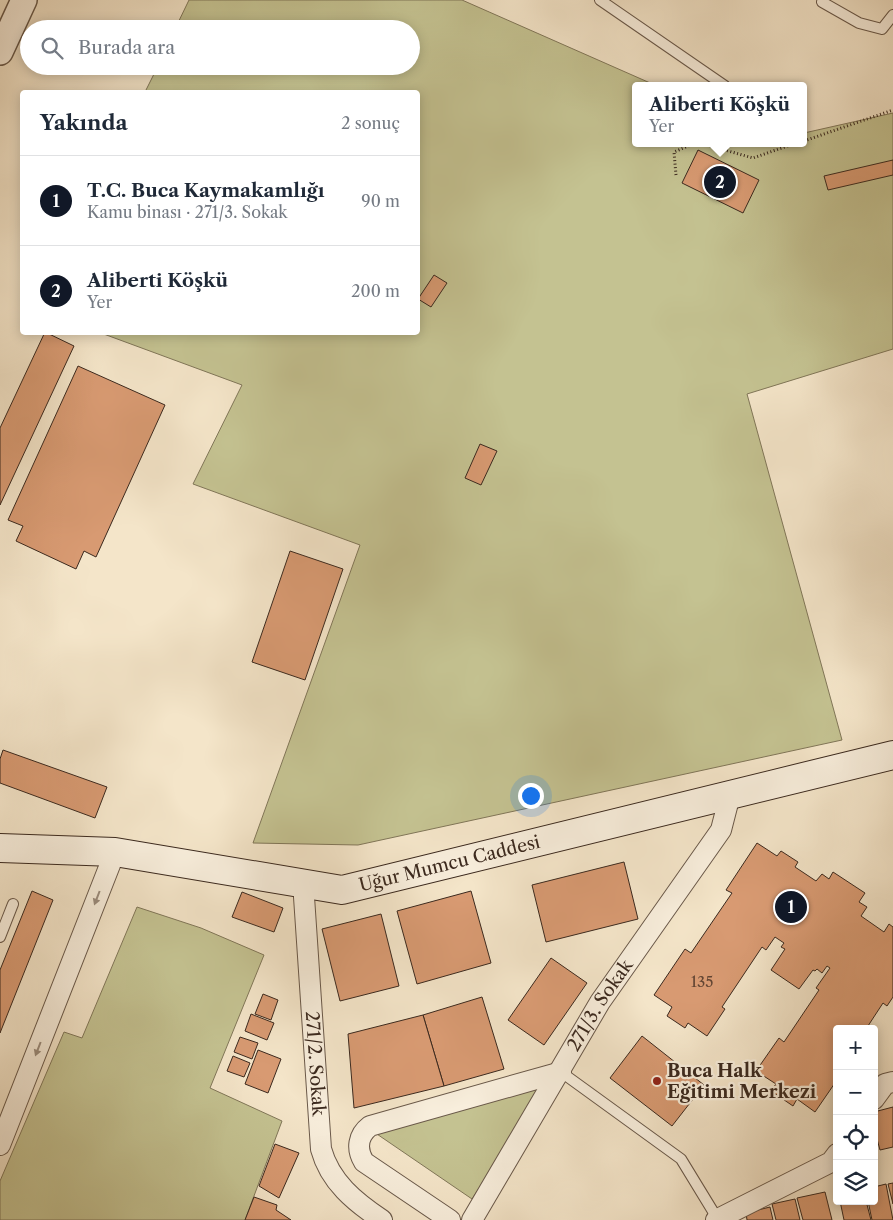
<!DOCTYPE html>
<html lang="tr">
<head>
<meta charset="utf-8">
<style>
	:root { --surface:#fff; --page:#f2f2f3; --text:#1f2937; --muted:#747a83; --line:#e0e1e3; --accent:#111827 }
	body { margin:0; font-family:"Libre Caslon Text",serif; background:var(--page); color:var(--text) }
	.controls { position:absolute; right:15px; bottom:15px; display:grid; overflow:hidden; border-radius:5px; box-shadow:0 2px 12px #0003 }
	.controls button { width:45px; height:45px; display:grid; place-items:center; padding:0; border:0; border-bottom:1px solid var(--line); background:var(--surface); color:var(--text); font:25px sans-serif }
	.you { position:absolute; left:530px; top:795px; width:18px; height:18px; margin:-12px; border:4px solid #fff; border-radius:50%; background:#1a73e8; box-shadow:0 0 0 8px #1a73e833 }
	.badge { display:grid; place-items:center; width:32px; height:32px; border-radius:50%; background:var(--accent); color:#fff; font-size:16px; font-weight:700 }
	.pin { position:absolute; translate:-50% -50%; border:2px solid #fff; box-shadow:0 1px 5px #0006 }
	.popup { position:absolute; left:632px; top:82px; width:175px; height:65px; box-sizing:border-box; display:grid; place-content:center; border-radius:5px; background:var(--surface); filter:drop-shadow(0 1px 4px #0005); font-size:16px; white-space:nowrap; color:var(--muted) }
	.popup b { font-size:19px; color:var(--text) }
	.popup::after { content:''; position:absolute; left:50%; top:100%; margin-left:-10px; border:10px solid transparent; border-top-color:var(--surface) }
	.list { margin:0; padding:0; list-style:none }
	h2 { display:flex; justify-content:space-between; align-items:center; height:65px; margin:0; padding:0 20px; font-size:21px }
	h2 small { font-size:16px; font-weight:400; color:var(--muted) }
	.list li { display:grid; grid-template-columns:32px 1fr auto; gap:15px; align-items:center; box-sizing:border-box; height:90px; padding:0 20px; border-top:1px solid var(--line) }
	.list b { display:block; font-size:19px; white-space:nowrap }
	.list p { margin:0; font-size:16px; white-space:nowrap; color:var(--muted) }
	.list em { font-size:16px; font-style:normal; color:var(--muted) }
	.icon { flex:none; width:28px; height:28px; fill:none; stroke:currentColor; stroke-width:2; stroke-linecap:round; stroke-linejoin:round }
	.map { position:relative; flex:none; width:893px; height:1220px; overflow:hidden }
	.search { position:absolute; background:var(--surface); box-shadow:0 2px 12px #0003; left:20px; top:20px; width:400px; height:55px; display:flex; align-items:center; gap:12px; box-sizing:border-box; padding:0 18px; border-radius:28px; color:var(--muted); font-size:19px }
	.panel { position:absolute; background:var(--surface); box-shadow:0 2px 12px #0003; left:20px; top:90px; width:400px; height:245px; border-radius:5px }
	.map>svg:first-child { display:block }
	.green { fill:#c4c291; stroke:#807658 }
	.building { fill:#d89a72; stroke:#3b291e }
	.lines { fill:none; stroke-linecap:round; stroke-linejoin:round }
	.service-casing { stroke:#695849; stroke-width:12 }
	.minor-casing { stroke:#695849; stroke-width:22 }
	.tertiary-casing { stroke:#695849; stroke-width:28 }
	.secondary-casing { stroke:#3b291e; stroke-width:30 }
	.path { stroke:#3b291e; stroke-width:3; stroke-dasharray:1 2.5; stroke-linecap:butt }
	.service { stroke:#f8eedc; stroke-width:10 }
	.minor { stroke:#f8eedc; stroke-width:20 }
	.tertiary { stroke:#f8eedc; stroke-width:25 }
	.secondary { stroke:#f8eedc; stroke-width:28 }
	.oneway { fill:#9a8c7d }
	.poi-dot { fill:#8f2418; stroke:#f8eedc; stroke-width:2 }
	.labels { text-anchor:middle; dominant-baseline:central; stroke-width:4.5; stroke-linejoin:round; paint-order:stroke }
	.number-label { font-size:15px; fill:#624533 }
	.street-label { font-size:18px; fill:#3b291e; stroke:#f8eedc }
	.poi-label { font-size:18px; font-weight:bold; fill:#3b291e; stroke:#f8eedc; text-anchor:start }
</style>
</head>
<body>
<div class="map">
<svg width="893" height="1220" viewBox="0 0 893 1220">
	<rect width="100%" height="100%" fill="#f4e5c9"/>
	<filter id="stains"><feTurbulence type="fractalNoise" baseFrequency=".004" numOctaves="4"/><feColorMatrix values="0 0 0 0 .2 0 0 0 0 .09 0 0 0 0 .02 0 0 0 .5 -.17"/></filter>
	<radialGradient id="worn" r=".72"><stop offset=".6" stop-color="#630" stop-opacity="0"/><stop offset="1" stop-color="#630" stop-opacity=".3"/></radialGradient>
	<g class="green">
		<polygon points="189,0 462,0 657,86 636,86 636,143 804,143 804,133 893,113 893,349 747,394 842,740 358,845 253,843 360,545 193,484 242,385 101,333 418,332 418,92 145,92 158,66 411,66 411,29 175,29"/>
		<polygon points="137,907 201,928 264,955 210,1088 282,1121 245,1220 0,1220 0,1181 64,1032 82,1038"/>
		<polygon points="548,1082 472,1199 371,1130"/>
	</g>
	<g class="building">
		<polygon points="698,150 759,180 743,213 682,183"/>
		<polygon points="893,160 893,175 828,190 824,176"/>
		<polygon points="434,275 447,283 431,307 418,299"/>
		<polygon points="45,332 74,346 0,505 0,428"/>
		<polygon points="78,366 165,405 96,557 84,551 76,569 16,541 23,526 8,520"/>
		<polygon points="480,444 497,451 481,485 465,478"/>
		<polygon points="290,551 343,569 305,680 252,662"/>
		<polygon points="3,750 107,787 95,818 0,783 0,759"/>
		<polygon points="757,843 777,856 781,851 798,862 795,867 816,881 822,874 829,879 833,872 865,893 859,902 867,907 861,916 884,932 889,924 893,927 893,997 887,1006 883,1003 866,1029 837,1029 837,1080 815,1112 797,1099 793,1106 771,1091 776,1084 756,1071 779,1038 784,1042 819,990 816,988 830,968 827,966 822,973 817,969 815,971 813,970 799,989 771,970 785,949 781,947 784,943 775,937 766,950 762,947 722,1007 725,1009 707,1036 688,1023 685,1028 667,1016 672,1007 654,995 685,949 691,953 732,893 726,890"/>
		<polygon points="624,862 638,919 546,942 532,885"/>
		<polygon points="32,891 53,900 0,1033 0,970"/>
		<polygon points="471,891 491,963 417,984 397,911"/>
		<polygon points="242,892 283,908 274,932 232,917"/>
		<polygon points="381,914 399,986 340,1001 322,929"/>
		<polygon points="551,958 587,983 544,1045 508,1020"/>
		<polygon points="263,994 278,1000 271,1020 255,1014"/>
		<polygon points="482,997 504,1069 444,1086 423,1015"/>
		<polygon points="251,1014 274,1023 267,1040 245,1031"/>
		<polygon points="423,1015 444,1086 354,1108 348,1034"/>
		<polygon points="642,1036 704,1085 672,1126 610,1078"/>
		<polygon points="240,1037 258,1043 252,1059 234,1052"/>
		<polygon points="258,1050 281,1059 268,1093 245,1084"/>
		<polygon points="233,1056 250,1063 244,1077 227,1071"/>
		<polygon points="893,1107 893,1147 880,1150 874,1128 874,1112"/>
		<polygon points="275,1144 299,1153 279,1198 259,1186"/>
		<polygon points="893,1183 893,1204 888,1184"/>
		<polygon points="886,1184 893,1220 872,1220 868,1201 874,1201 874,1187"/>
		<polygon points="825,1192 832,1220 803,1220 797,1198"/>
		<polygon points="254,1197 277,1205 276,1210 291,1220 245,1220"/>
		<polygon points="795,1199 800,1220 776,1220 772,1204"/>
		<polygon points="840,1201 866,1201 871,1220 844,1220"/>
		<polygon points="770,1207 773,1220 747,1220 746,1213"/>
	</g>
	<g class="lines">
		<g class="service-casing">
			<g id="service">
				<polyline points="600,0 725,86"/>
				<polyline points="822,2 859,23 882,29 893,15"/>
				<polyline points="0,937 13,904"/>
				<polyline points="561,1072 681,1159 717,1218"/>
			</g>
		</g>
		<g class="minor-casing">
			<g id="minor">
				<path id="s1" d="M303 882 321 1149C330 1182 355 1202 382 1220"/>
				<polyline points="874,1099 885,1084 893,1082"/>
				<polyline points="0,1145 115,852"/>
				<path d="M450 1220 364 1162C356 1149 358 1135 370 1126L561 1072"/>
				<path id="s2" d="M472 1220 600 1002 721 830 730 795"/>
				<polyline points="716,1220 831,1162 837,1154"/>
			</g>
		</g>
		<g class="tertiary-casing">
			<polyline id="tertiary" points="0,52 24,0"/>
		</g>
		<g class="secondary-casing">
			<g id="secondary">
				<path id="s3" d="M0 848 115 852 342 890 893 755"/>
			</g>
		</g>
		<g class="path">
			<polyline points="804,141 893,110"/>
			<polyline points="700,143 753,158 796,143"/>
			<polyline points="676,175 674,152 695,143"/>
		</g>
		<use href="#service" class="service"/>
		<use href="#minor" class="minor"/>
		<use href="#tertiary" class="tertiary"/>
		<use href="#secondary" class="secondary"/>
	</g>
	<defs><path id="oneway-solid" d="M-6-.8H1V-3.2L6.5 0L1 3.2V.8H-6Z" transform="scale(1.25)"/></defs>
	<g class="oneway">
		<use href="#oneway-solid" transform="translate(97 898) rotate(111)"/>
		<use href="#oneway-solid" transform="translate(38 1049) rotate(111)"/>
	</g>
	<circle class="poi-dot" cx="657" cy="1081" r="5"/>
	<g class="labels">
		<g class="number-label">
			<text x="702" y="981">135</text>
		</g>
		<g class="street-label">
			<text stroke="none"><textPath href="#s3" startOffset="456">Uğur Mumcu Caddesi</textPath></text>
			<text stroke="none"><textPath href="#s2" startOffset="250">271/3. Sokak</textPath></text>
			<text stroke="none"><textPath href="#s1" startOffset="182">271/2. Sokak</textPath></text>
		</g>
		<g class="poi-label">
			<text x="667" y="1071">Buca Halk<tspan x="667" dy="21">Eğitimi Merkezi</tspan></text>
		</g>
	</g>
	<rect width="100%" height="100%" filter="url(#stains)"/>
	<rect width="100%" height="100%" fill="url(#worn)"/>
</svg>
<div class="controls">
<button>+</button>
<button>−</button>
<button><svg class="icon" aria-label="locate" viewBox="0 0 24 24"><circle cx="12" cy="12" r="6"/><path d="M12 2v4M12 18v4M2 12h4M18 12h4"/></svg></button>
<button><svg class="icon" aria-label="layers" viewBox="0 0 24 24"><path d="M12 4l9 5-9 5-9-5zM3 14l9 5 9-5"/></svg></button>
</div>
<div class="you"></div>
<div class="pin badge" style="left:791px;top:907px">1</div>
<div class="pin badge" style="left:720px;top:182px">2</div>
<div class="popup"><b>Aliberti Köşkü</b>Yer</div>
<div class="search"><svg class="icon" aria-label="search" viewBox="0 0 24 24"><circle cx="10" cy="10" r="6"/><path d="M15 15l6 6"/></svg>Burada ara</div>
<section class="panel">
<h2>Yakında<small>2 sonuç</small></h2>
<ul class="list">
<li><span class="badge">1</span><div><b>T.C. Buca Kaymakamlığı</b><p>Kamu binası · 271/3. Sokak</p></div><em>90 m</em></li>
<li><span class="badge">2</span><div><b>Aliberti Köşkü</b><p>Yer</p></div><em>200 m</em></li>
</ul>
</section>
</div>
</body>
</html>
